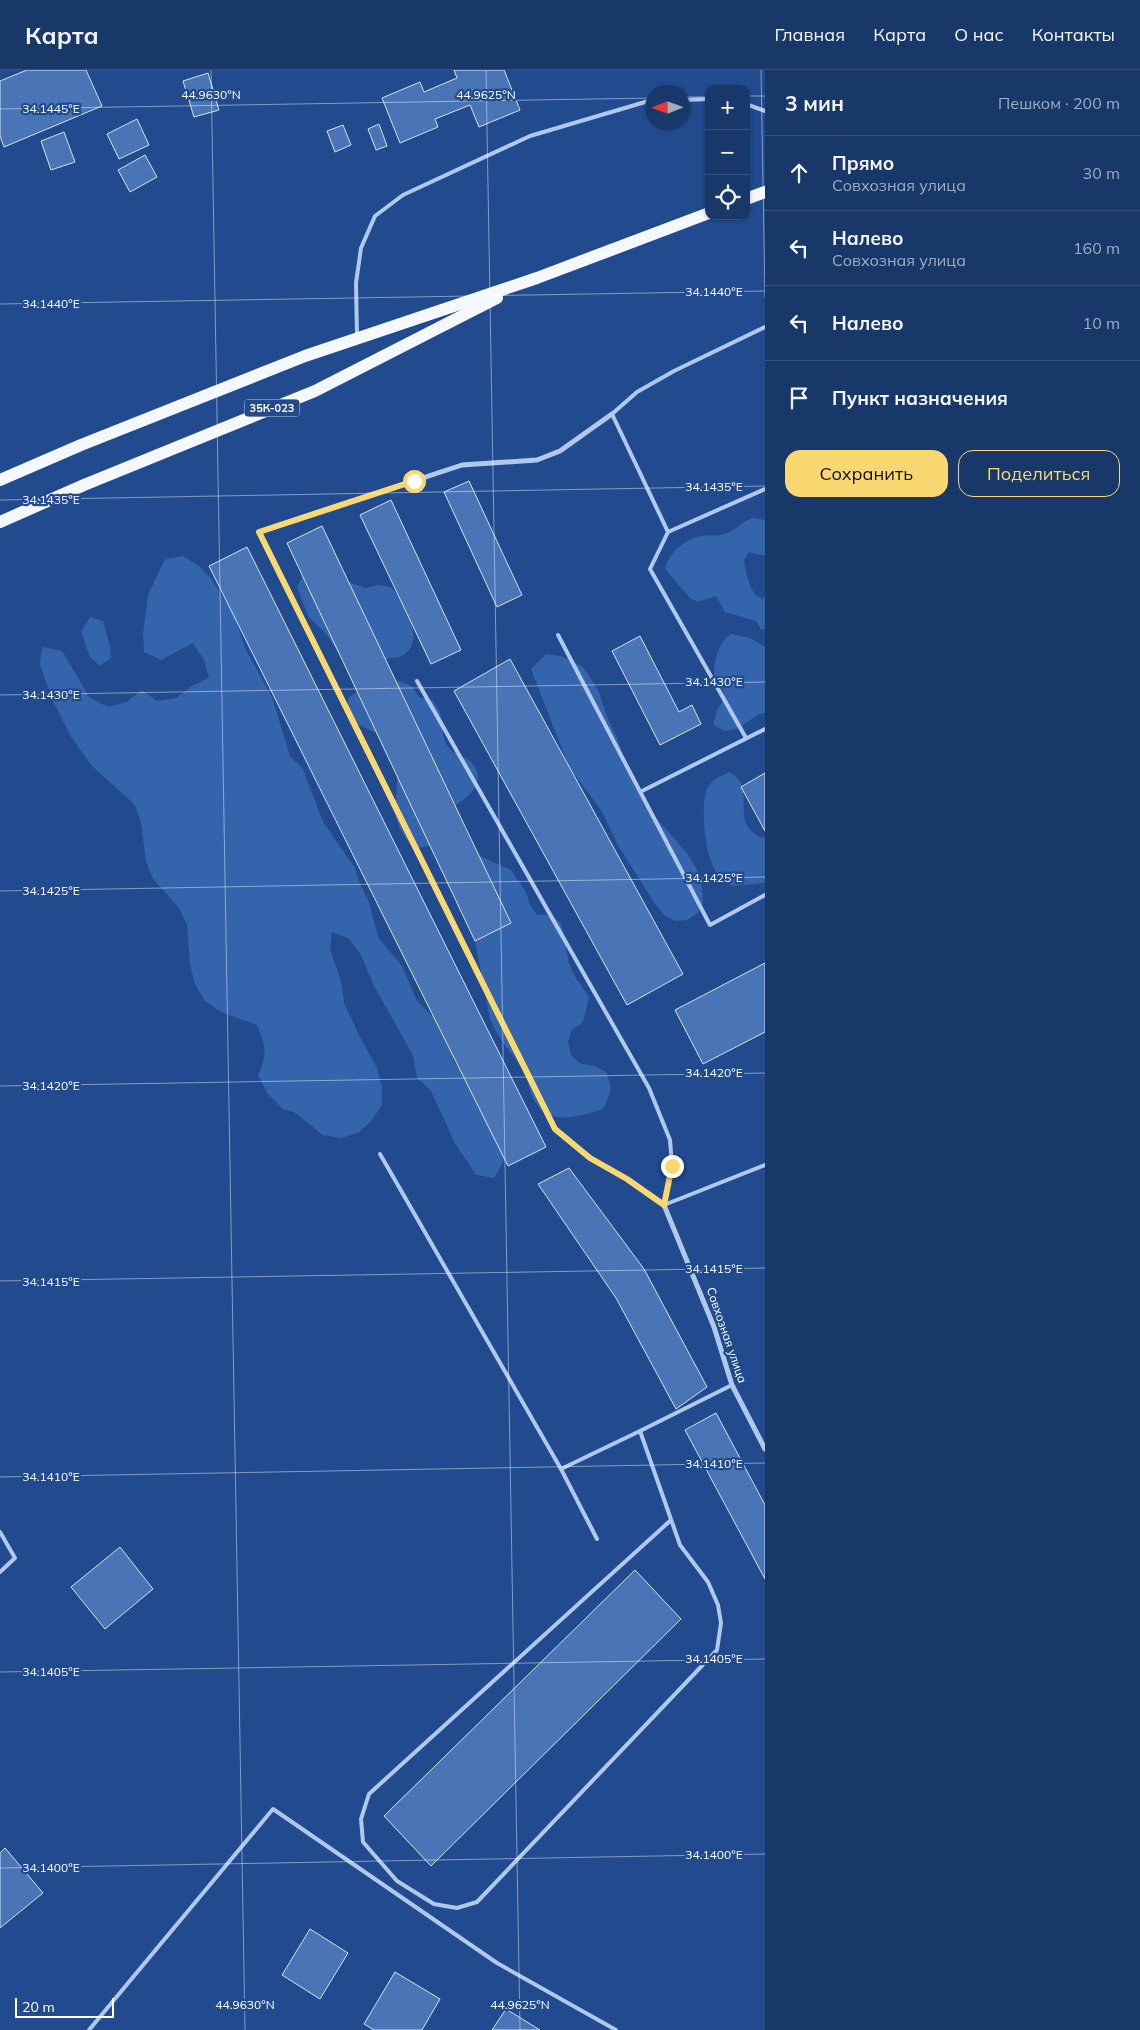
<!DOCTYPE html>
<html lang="ru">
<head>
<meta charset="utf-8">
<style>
	:root { --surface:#19386a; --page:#264372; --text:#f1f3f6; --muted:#9facc1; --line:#37527e; --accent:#f9d871 }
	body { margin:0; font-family:Mulish,sans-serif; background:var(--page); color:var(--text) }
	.controls { position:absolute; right:15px; top:15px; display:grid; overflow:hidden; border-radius:10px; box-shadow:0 1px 4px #0004 }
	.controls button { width:45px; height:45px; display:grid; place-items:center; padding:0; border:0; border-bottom:1px solid var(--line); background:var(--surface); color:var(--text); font:25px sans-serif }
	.compass { position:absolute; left:645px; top:15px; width:45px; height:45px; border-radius:50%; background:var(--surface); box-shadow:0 1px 4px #0004; rotate:269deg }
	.scale { position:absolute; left:15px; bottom:12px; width:99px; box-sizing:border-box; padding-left:5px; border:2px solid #fff; border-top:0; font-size:14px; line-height:18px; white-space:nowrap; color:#fff; -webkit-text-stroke:4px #214b8e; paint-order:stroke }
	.stop { position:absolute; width:15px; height:15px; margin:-11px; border:4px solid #f9d871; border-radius:50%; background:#fff }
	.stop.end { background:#f9d871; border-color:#fff; box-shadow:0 1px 5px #0008 }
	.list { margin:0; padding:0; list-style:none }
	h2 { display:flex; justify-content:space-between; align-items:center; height:65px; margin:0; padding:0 20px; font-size:21px }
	h2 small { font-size:16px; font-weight:400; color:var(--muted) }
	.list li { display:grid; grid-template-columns:32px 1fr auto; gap:15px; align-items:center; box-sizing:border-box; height:75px; padding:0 20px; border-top:1px solid var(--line) }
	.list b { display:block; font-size:19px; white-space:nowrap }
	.list p { margin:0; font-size:16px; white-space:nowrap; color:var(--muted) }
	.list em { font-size:16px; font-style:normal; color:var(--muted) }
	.actions { display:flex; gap:10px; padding:15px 20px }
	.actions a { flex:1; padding:11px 0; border:1px solid var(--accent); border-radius:15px; text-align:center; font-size:18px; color:var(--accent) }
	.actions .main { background:var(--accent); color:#111 }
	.icon { flex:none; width:28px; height:28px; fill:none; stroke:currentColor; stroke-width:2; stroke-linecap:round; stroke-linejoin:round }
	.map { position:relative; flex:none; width:765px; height:1960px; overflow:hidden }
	header { display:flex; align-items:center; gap:30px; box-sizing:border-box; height:70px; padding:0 25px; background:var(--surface); border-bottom:1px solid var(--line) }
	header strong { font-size:24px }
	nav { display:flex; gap:28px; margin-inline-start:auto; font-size:18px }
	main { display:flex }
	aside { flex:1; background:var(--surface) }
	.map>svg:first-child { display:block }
	.green { fill:#3464ab }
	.building { fill:#4974b5; stroke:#d5e3f9 }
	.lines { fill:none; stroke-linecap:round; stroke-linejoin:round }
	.lane { stroke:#b0c8ec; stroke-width:4 }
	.street { stroke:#b0c8ec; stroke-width:5 }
	.primary { stroke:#f5f8ff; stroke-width:12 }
	.route { stroke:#f9d871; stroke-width:6 }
	.ticks { fill:none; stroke:#fff; stroke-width:1; stroke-opacity:0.45 }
	.labels { text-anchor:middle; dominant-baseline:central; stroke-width:4.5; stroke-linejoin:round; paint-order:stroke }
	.shield { fill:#214b8e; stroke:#bcc9dd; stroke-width:1 }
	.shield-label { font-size:11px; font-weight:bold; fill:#fff }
	.street-label { font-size:12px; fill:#fff; stroke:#214b8e }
	.ticks-label { font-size:12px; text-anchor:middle; fill:#fff; stroke:#214b8e; stroke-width:4.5; stroke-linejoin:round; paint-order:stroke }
</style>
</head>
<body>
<header>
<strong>Карта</strong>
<nav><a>Главная</a><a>Карта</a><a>О нас</a><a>Контакты</a></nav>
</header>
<main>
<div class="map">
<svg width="765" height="1960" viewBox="0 0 765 1960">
	<rect width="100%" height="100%" fill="#214b8e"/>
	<g class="green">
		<path d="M752 448 765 450V486L749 482 744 490 747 507 754 524 762 529 765 527V559H761L756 551 725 542 716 526 698 532 690 528 665 499C668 484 682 472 697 467 705 464 716 467 725 464 734 461 742 452 752 448Z"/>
		<path d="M183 486 199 496 212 510 233 542 245 578 272 627 290 686 303 699 323 752 355 798 361 816 369 832 378 867 402 896 417 931 445 959 455 994 469 1008 503 1074V1092L494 1108 476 1105 455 1073 431 1021 417 1008 413 985 375 918 360 883 348 868 332 862 330 879 342 914 344 933 360 967 377 998 382 1016V1035L372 1050 358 1063 341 1068 323 1065 294 1042 283 1039 267 1023 258 1005C268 982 266 978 257 955L221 942 205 931 195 914 190 895 187 855 179 838 153 809 146 791 141 753 135 735 91 695 70 665 53 631 40 595 42 577 62 581 90 628 108 637 126 632 142 620 157 631 176 628 192 616 209 608 204 590 193 573 161 590 144 582 143 564 148 525 165 489Z"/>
		<path d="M327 504 365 518 378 515 391 517C404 532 428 572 402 586 399 588 393 587 390 588 385 589 381 593 376 594 367 597 358 598 349 600L327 565 308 546 297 517 303 505Z"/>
		<polygon points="90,547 103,551 110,576 111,588 100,596 90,587 81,562"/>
		<path d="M731 564 750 568 765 577V643L759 644 737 659 724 661 713 654 717 640 724 629 722 612 714 606C714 590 718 573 731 564Z"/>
		<polygon points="546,584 560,586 573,591 584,598 598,620 607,646 618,670 625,695 650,741 687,783 701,806 703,832 698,843 687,850 675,851 664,845 655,834 619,777 601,740 569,697 531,599"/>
		<path d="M399 611 411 616 419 627 432 630C435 634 438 638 440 643 443 654 441 667 448 677 453 684 464 686 471 692 487 708 471 727 456 735L451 746 449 760 429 776 416 778 406 769 399 757 395 744 398 697 378 664 355 653 347 642 348 628 359 620Z"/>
		<path d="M730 702C734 705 739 709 741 713 748 731 737 752 755 764 758 766 760 768 765 768V813L732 816 721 811C716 803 712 795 709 786 705 770 700 731 708 717 713 709 722 705 730 702Z"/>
		<path d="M463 776 486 789 511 800 526 822 530 835 537 845H550L561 853 569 893 574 905 589 927 583 952 572 960 568 972 571 985 581 994 595 996 606 1002C613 1019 611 1023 603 1039 577 1047 546 1058 532 1026 528 1018 528 1008 524 1001 512 983 498 969 490 948L469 841Z"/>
	</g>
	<g class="building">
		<polygon points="27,0 86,0 102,36 4,77 0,66 0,11"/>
		<polygon points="454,0 504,0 520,40 479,57 470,35 435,49 438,57 400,73 382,28 420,12 424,22 457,8"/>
		<polygon points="208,3 219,40 194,47 183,11"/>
		<polygon points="137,49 149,75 119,89 107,64"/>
		<polygon points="379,54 387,76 376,80 368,59"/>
		<polygon points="343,55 351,75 335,82 327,61"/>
		<polygon points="64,62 75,92 51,100 41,71"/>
		<polygon points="145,85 157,107 130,122 118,100"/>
		<polygon points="469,411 522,525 497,537 444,422"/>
		<polygon points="391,430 461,580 431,594 360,445"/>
		<polygon points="322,456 511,853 475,871 287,473"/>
		<polygon points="247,477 546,1077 508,1096 209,496"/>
		<polygon points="640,566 679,642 692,635 701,654 660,675 612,581"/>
		<polygon points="510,589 683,904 627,935 454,621"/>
		<polygon points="765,703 765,761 741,717"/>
		<polygon points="765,893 765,962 703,994 675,940"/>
		<polygon points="569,1098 644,1199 707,1317 676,1339 616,1228 538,1114"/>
		<polygon points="716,1343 765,1435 765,1509 685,1360"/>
		<polygon points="120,1477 153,1519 105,1559 71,1517"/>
		<polygon points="635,1500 681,1549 431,1796 384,1746"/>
		<polygon points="5,1778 43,1823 0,1858 0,1783"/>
		<polygon points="310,1859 348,1883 320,1929 282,1905"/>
		<polygon points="395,1902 440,1929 422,1960 374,1960 364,1954"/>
		<polygon points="506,1939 540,1960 492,1960"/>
	</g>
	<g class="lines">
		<g class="lane">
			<polyline points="682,30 709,29"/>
			<polyline points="746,34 765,41"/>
			<polyline points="357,266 356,213 361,178 375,146 403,125 530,66 652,30"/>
			<polyline points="668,462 612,344 637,322 674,301 765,257"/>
			<polyline points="558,565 710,855 765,825"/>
			<polyline points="417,611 649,1018 670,1070 672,1096 664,1135"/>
			<polyline points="746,668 650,499 668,462 765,419"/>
			<polyline points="642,721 765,659"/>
			<polyline points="380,1084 561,1399 640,1361"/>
			<polyline points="664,1135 765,1095"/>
			<polyline points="561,1399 597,1469"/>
			<polyline points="671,1450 369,1724 361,1749 363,1772 397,1811 434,1834 457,1838 477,1832 717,1580 721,1553 718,1535 708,1512 680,1475 640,1361 732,1315"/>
			<polyline points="0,1462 15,1488 0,1502"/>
			<polyline points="89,1960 273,1739 497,1893 616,1960"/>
		</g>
		<polyline class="street" points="612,344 560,381 537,390 462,395 259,462 555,1059 590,1088 627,1109 664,1135 714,1257 732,1315 765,1379"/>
		<g class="primary">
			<polyline points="746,129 765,122"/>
			<polyline points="0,410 81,375 305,286 537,208 709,143"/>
			<polyline points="0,452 84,415 315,321 497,228"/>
		</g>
	</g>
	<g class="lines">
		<polyline class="route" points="414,411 259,462 555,1059 590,1088 627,1109 664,1135 672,1096"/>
	</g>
	<path class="ticks" d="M211 0 245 1960M486 0 520 1960M761 0 765 227M746 26H765M682 27H709M0 39 652 28M0 234 765 221M0 430 765 416M0 625 765 612M0 821 765 807M0 1016 765 1003M0 1211 765 1198M0 1407 765 1393M0 1602 765 1589M0 1798 765 1784"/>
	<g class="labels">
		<rect class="shield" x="244.5" y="329.5" width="55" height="17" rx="4"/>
		<g class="shield-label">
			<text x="272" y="338">35К-023</text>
		</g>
		<g class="street-label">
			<text transform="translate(727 1265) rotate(71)">Совхозная улица</text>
		</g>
	</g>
	<g class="ticks-label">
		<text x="211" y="29">44.9630°N</text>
		<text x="486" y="29">44.9625°N</text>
		<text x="51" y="43">34.1445°E</text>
		<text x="714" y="226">34.1440°E</text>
		<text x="51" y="238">34.1440°E</text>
		<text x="714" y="421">34.1435°E</text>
		<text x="51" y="434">34.1435°E</text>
		<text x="714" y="616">34.1430°E</text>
		<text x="51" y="629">34.1430°E</text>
		<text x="714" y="812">34.1425°E</text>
		<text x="51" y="825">34.1425°E</text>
		<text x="714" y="1007">34.1420°E</text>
		<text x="51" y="1020">34.1420°E</text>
		<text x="714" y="1203">34.1415°E</text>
		<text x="51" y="1216">34.1415°E</text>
		<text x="714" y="1398">34.1410°E</text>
		<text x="51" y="1411">34.1410°E</text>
		<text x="714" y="1593">34.1405°E</text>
		<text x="51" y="1606">34.1405°E</text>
		<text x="714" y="1789">34.1400°E</text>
		<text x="51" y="1802">34.1400°E</text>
		<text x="245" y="1939">44.9630°N</text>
		<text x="520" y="1939">44.9625°N</text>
	</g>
</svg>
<div class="controls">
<button>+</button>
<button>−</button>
<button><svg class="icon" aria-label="locate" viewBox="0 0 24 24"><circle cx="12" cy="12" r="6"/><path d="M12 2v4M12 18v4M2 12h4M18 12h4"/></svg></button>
</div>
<svg class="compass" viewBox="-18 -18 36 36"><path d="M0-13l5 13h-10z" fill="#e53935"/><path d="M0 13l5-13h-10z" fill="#9facc1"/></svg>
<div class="scale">20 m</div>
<div class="stop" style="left:414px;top:411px"></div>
<div class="stop end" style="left:672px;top:1096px"></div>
</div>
<aside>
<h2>3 мин<small>Пешком · 200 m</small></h2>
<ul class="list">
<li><svg class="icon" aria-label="ahead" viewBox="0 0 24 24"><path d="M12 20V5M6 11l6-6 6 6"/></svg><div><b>Прямо</b><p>Совхозная улица</p></div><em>30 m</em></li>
<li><svg class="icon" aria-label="left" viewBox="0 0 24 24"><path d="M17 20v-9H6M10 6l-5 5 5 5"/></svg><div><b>Налево</b><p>Совхозная улица</p></div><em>160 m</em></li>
<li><svg class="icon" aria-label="left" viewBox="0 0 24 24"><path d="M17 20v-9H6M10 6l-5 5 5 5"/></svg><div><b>Налево</b></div><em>10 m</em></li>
<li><svg class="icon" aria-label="arrive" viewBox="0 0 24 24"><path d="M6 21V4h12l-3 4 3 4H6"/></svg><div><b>Пункт назначения</b></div></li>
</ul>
<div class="actions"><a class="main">Сохранить</a><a>Поделиться</a></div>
</aside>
</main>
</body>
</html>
